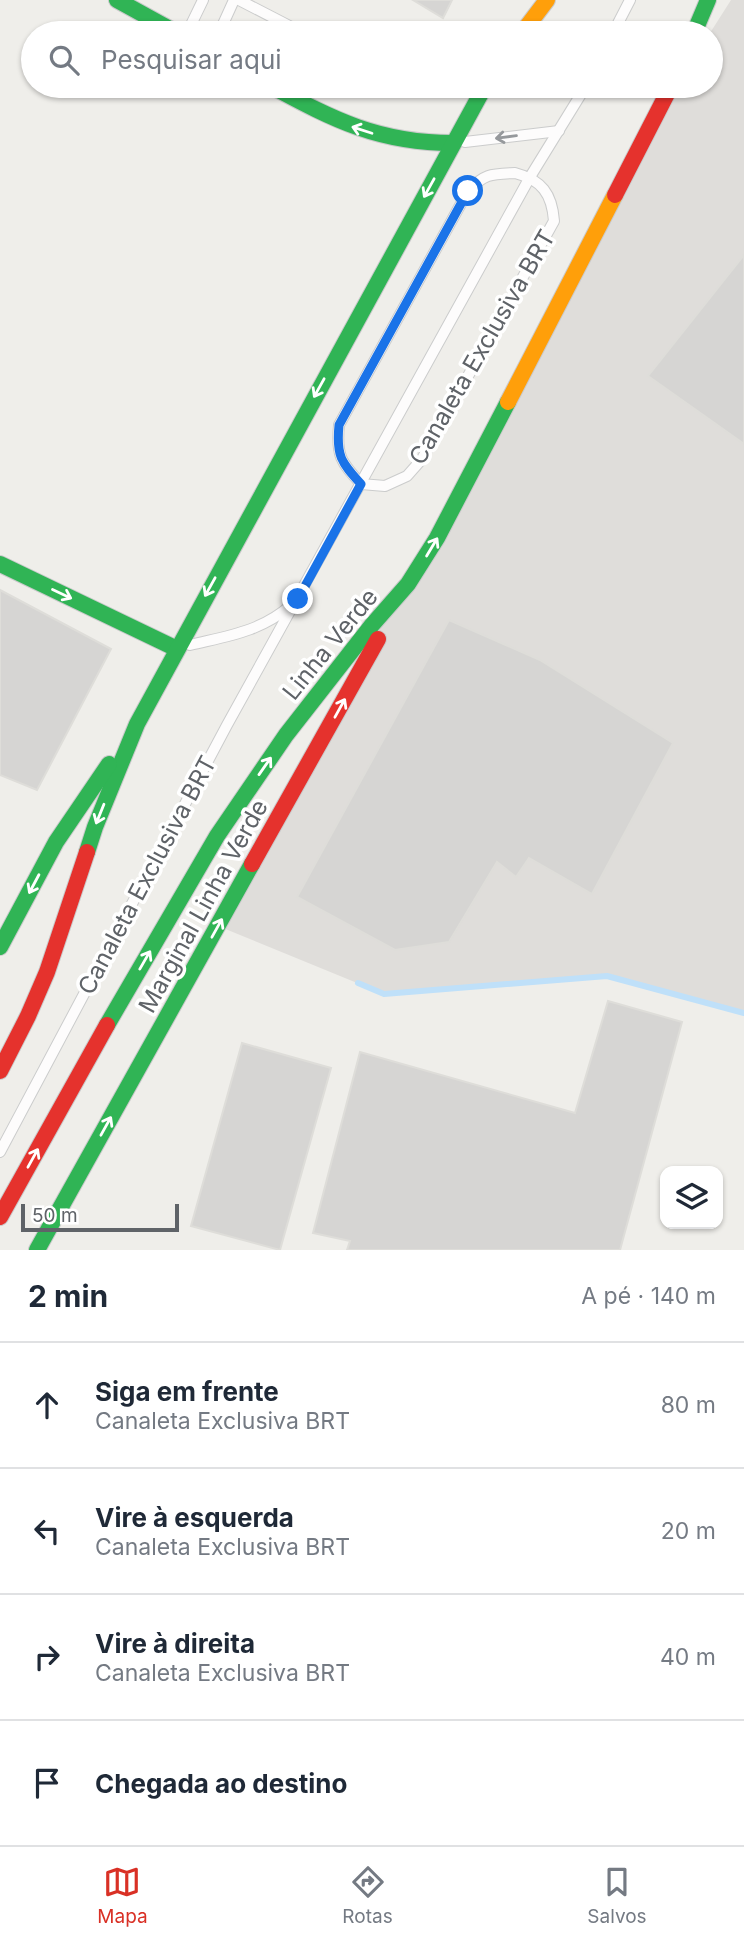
<!DOCTYPE html>
<html lang="pt">
<head>
<meta charset="utf-8">
<style>
	:root { --surface:#fff; --page:#f6f6f7; --text:#1f2937; --muted:#747a83; --line:#e0e1e3; --accent:#d93025 }
	body { margin:0; font-family:Inter,sans-serif; background:var(--page); color:var(--text) }
	.controls { position:absolute; right:21px; bottom:21px; display:grid; overflow:hidden; border-radius:14px; box-shadow:0 2px 5px #0004 }
	.controls button { width:63px; height:63px; display:grid; place-items:center; padding:0; border:0; border-bottom:2px solid var(--line); background:var(--surface); color:var(--text); font:35px sans-serif }
	.scale { position:absolute; left:21px; bottom:18px; width:158px; box-sizing:border-box; padding-left:7px; border:4px solid #5f6368; border-top:0; font-size:19px; line-height:24px; white-space:nowrap; color:#5f6368; -webkit-text-stroke:5px #fff; paint-order:stroke }
	.stop { position:absolute; width:21px; height:21px; margin:-16px; border:5px solid #1a73e8; border-radius:50%; background:#fff }
	.stop.end { background:#1a73e8; border-color:#fff; box-shadow:0 2px 7px #0008 }
	.list { margin:0; padding:0; list-style:none }
	h2 { display:flex; justify-content:space-between; align-items:center; height:91px; margin:0; padding:0 28px; font-size:30px }
	h2 small { font-size:23px; font-weight:400; color:var(--muted) }
	.list li { display:grid; grid-template-columns:46px 1fr auto; gap:21px; align-items:center; box-sizing:border-box; height:126px; padding:0 28px; border-top:2px solid var(--line) }
	.list b { display:block; font-size:26px; white-space:nowrap }
	.list p { margin:0; font-size:23px; white-space:nowrap; color:var(--muted) }
	.list em { font-size:23px; font-style:normal; color:var(--muted) }
	.icon { flex:none; width:38px; height:38px; fill:none; stroke:currentColor; stroke-width:2; stroke-linecap:round; stroke-linejoin:round }
	.map { position:relative; flex:none; width:744px; height:1250px; overflow:hidden }
	.search { position:absolute; background:var(--surface); box-shadow:0 2px 5px #0004; left:21px; right:21px; top:21px; height:77px; display:flex; align-items:center; gap:18px; box-sizing:border-box; padding:0 24px; border-radius:38px; color:var(--muted); font-size:26px }
	.sheet { height:595px; background:var(--surface) }
	nav { display:flex; justify-content:space-around; align-items:center; box-sizing:border-box; height:98px; border-top:2px solid var(--line); background:var(--surface); font-size:19px; color:var(--muted) }
	nav a { display:grid; justify-items:center; gap:4px }
	nav .on { color:var(--accent) }
	.map>svg:first-child { display:block }
	.industrial { fill:#dfddda }
	.lines { fill:none; stroke-linecap:round; stroke-linejoin:round }
	.stream { stroke:#bfe0f9; stroke-width:6 }
	.building { fill:#d6d5d3; stroke:#deddd9; stroke-width:2 }
	.lane-casing { stroke:#cbcccc; stroke-width:12 }
	.fast-casing { stroke:#cacacb; stroke-width:18 }
	.slow-casing { stroke:#cacacb; stroke-width:18 }
	.jam-casing { stroke:#cacacb; stroke-width:18 }
	.lane { stroke:#fdfcfc; stroke-width:10 }
	.fast { stroke:#30b455; stroke-width:16 }
	.slow { stroke:#ff9f0a; stroke-width:16 }
	.jam { stroke:#e5322d; stroke-width:16 }
	.oneway { stroke:#fff }
	.oneway2 { stroke:#96999c }
	.route { stroke:#1a73e8; stroke-width:9 }
	.labels { text-anchor:middle; dominant-baseline:central; stroke-width:7; stroke-linejoin:round; paint-order:stroke }
	.street-label { font-size:24px; fill:#5f6368; stroke:#fff }
</style>
</head>
<body>
<div class="map">
<svg width="744" height="1250" viewBox="0 0 744 1250">
	<rect width="100%" height="100%" fill="#efeeea"/>
	<polygon class="industrial" points="731,0 744,0 744,1013 607,976 384,994 218,926 677,86 711,86 710,33"/>
	<g class="lines">
		<polyline class="stream" points="358,983 384,994 607,976 744,1013"/>
	</g>
	<g class="building">
		<polygon points="413,0 452,0 443,18"/>
		<polygon points="744,255 744,444 648,376"/>
		<polygon points="0,590 111,649 37,790 0,775"/>
		<polygon points="449,620 540,660 673,743 592,894 529,858 516,877 497,862 449,942 395,950 297,897"/>
		<polygon points="608,1001 682,1022 620,1250 347,1250 350,1241 313,1233 360,1052 575,1113"/>
		<polygon points="242,1043 331,1068 280,1250 191,1226"/>
	</g>
	<g class="lines">
		<g class="lane-casing">
			<g id="lane">
				<polyline points="239,0 303,33"/>
				<polyline points="187,33 203,0"/>
				<polyline points="219,33 234,0"/>
				<polyline points="613,33 630,0"/>
				<polyline points="465,142 559,131"/>
				<path d="M515 173C542 180 552 194 554 221L422 459 407 476 385 486 361 484C341 462 336 456 339 425L468 191C485 173 492 174 515 173Z"/>
				<path d="M190 645C227 636 260 632 290 606"/>
				<polyline points="0,1152 227,725 530,177 586,86"/>
			</g>
		</g>
		<g class="fast-casing">
			<g id="fast">
				<polyline points="117,0 177,33"/>
				<polyline points="694,33 708,0"/>
				<path d="M271 86C334 120 379 143 453 143"/>
				<polyline points="0,564 177,649"/>
				<polyline points="87,852 95,827 137,724 485,86"/>
				<polyline points="0,947 56,842 109,764"/>
				<polyline points="107,1025 217,836 286,735 372,625 408,584 437,538 508,402"/>
				<polyline points="37,1250 252,864"/>
			</g>
		</g>
		<g class="slow-casing">
			<g id="slow">
				<polyline points="522,33 547,0"/>
				<polyline points="508,402 615,195"/>
			</g>
		</g>
		<g class="jam-casing">
			<g id="jam">
				<polyline points="615,195 671,86"/>
				<polyline points="252,864 378,639"/>
				<polyline points="0,1071 28,1016 47,972 87,852"/>
				<polyline points="0,1217 107,1025"/>
			</g>
		</g>
		<use href="#lane" class="lane"/>
		<use href="#fast" class="fast"/>
		<use href="#slow" class="slow"/>
		<use href="#jam" class="jam"/>
	</g>
	<defs><path id="oneway-shaft" d="M-6 0H5M1.5-3L5.5 0L1.5 3" fill="none" stroke-width="1.6" stroke-linecap="round" stroke-linejoin="round" transform="scale(1.75)"/></defs>
	<g class="oneway">
		<use href="#oneway-shaft" transform="translate(362 130) rotate(-162)"/>
		<use href="#oneway-shaft" transform="translate(429 188) rotate(119)"/>
		<use href="#oneway-shaft" transform="translate(319 388) rotate(119)"/>
		<use href="#oneway-shaft" transform="translate(432 547) rotate(-59)"/>
		<use href="#oneway-shaft" transform="translate(210 587) rotate(119)"/>
		<use href="#oneway-shaft" transform="translate(62 594) rotate(25)"/>
		<use href="#oneway-shaft" transform="translate(340 708) rotate(-61)"/>
		<use href="#oneway-shaft" transform="translate(265 766) rotate(-55)"/>
		<use href="#oneway-shaft" transform="translate(100 814) rotate(112)"/>
		<use href="#oneway-shaft" transform="translate(34 884) rotate(118)"/>
		<use href="#oneway-shaft" transform="translate(217 928) rotate(-61)"/>
		<use href="#oneway-shaft" transform="translate(145 960) rotate(-60)"/>
		<use href="#oneway-shaft" transform="translate(106 1126) rotate(-61)"/>
		<use href="#oneway-shaft" transform="translate(33 1158) rotate(-61)"/>
	</g>
	<use class="oneway2" href="#oneway-shaft" transform="translate(506 137) rotate(173)"/>
	<g class="lines">
		<path class="route" d="M298 599 361 484C341 462 336 456 339 425L468 191"/>
	</g>
	<g class="labels">
		<g class="street-label">
			<text transform="translate(482 347) rotate(-60)">Canaleta Exclusiva BRT</text>
			<text transform="translate(330 644) rotate(-51)">Linha Verde</text>
			<text transform="translate(147 875) rotate(-62)">Canaleta Exclusiva BRT</text>
			<text transform="translate(203 906) rotate(-61)">Marginal Linha Verde</text>
		</g>
	</g>
</svg>
<div class="controls">
<button><svg class="icon" aria-label="layers" viewBox="0 0 24 24"><path d="M12 4l9 5-9 5-9-5zM3 14l9 5 9-5"/></svg></button>
</div>
<div class="scale">50 m</div>
<div class="stop" style="left:468px;top:191px"></div>
<div class="stop end" style="left:298px;top:599px"></div>
<div class="search"><svg class="icon" aria-label="search" viewBox="0 0 24 24"><circle cx="10" cy="10" r="6"/><path d="M15 15l6 6"/></svg>Pesquisar aqui</div>
</div>
<section class="sheet">
<h2>2 min<small>A pé · 140 m</small></h2>
<ul class="list">
<li><svg class="icon" aria-label="ahead" viewBox="0 0 24 24"><path d="M12 20V5M6 11l6-6 6 6"/></svg><div><b>Siga em frente</b><p>Canaleta Exclusiva BRT</p></div><em>80 m</em></li>
<li><svg class="icon" aria-label="left" viewBox="0 0 24 24"><path d="M17 20v-9H6M10 6l-5 5 5 5"/></svg><div><b>Vire à esquerda</b><p>Canaleta Exclusiva BRT</p></div><em>20 m</em></li>
<li><svg class="icon" aria-label="right" viewBox="0 0 24 24"><path d="M7 20v-9h11M14 6l5 5-5 5"/></svg><div><b>Vire à direita</b><p>Canaleta Exclusiva BRT</p></div><em>40 m</em></li>
<li><svg class="icon" aria-label="arrive" viewBox="0 0 24 24"><path d="M6 21V4h12l-3 4 3 4H6"/></svg><div><b>Chegada ao destino</b></div></li>
</ul>
</section>
<nav>
<a class="on"><svg class="icon" aria-label="map" viewBox="0 0 24 24"><path d="M3 6l6-2 6 2 6-2v14l-6 2-6-2-6 2zM9 4v14M15 6v14"/></svg>Mapa</a>
<a><svg class="icon" aria-label="directions" viewBox="0 0 24 24"><path d="M12 3l9 9-9 9-9-9zM9 14v-3h6M13 9l2 2-2 2"/></svg>Rotas</a>
<a><svg class="icon" aria-label="saved" viewBox="0 0 24 24"><path d="M7 4h10v16l-5-4-5 4z"/></svg>Salvos</a>
</nav>
</body>
</html>
